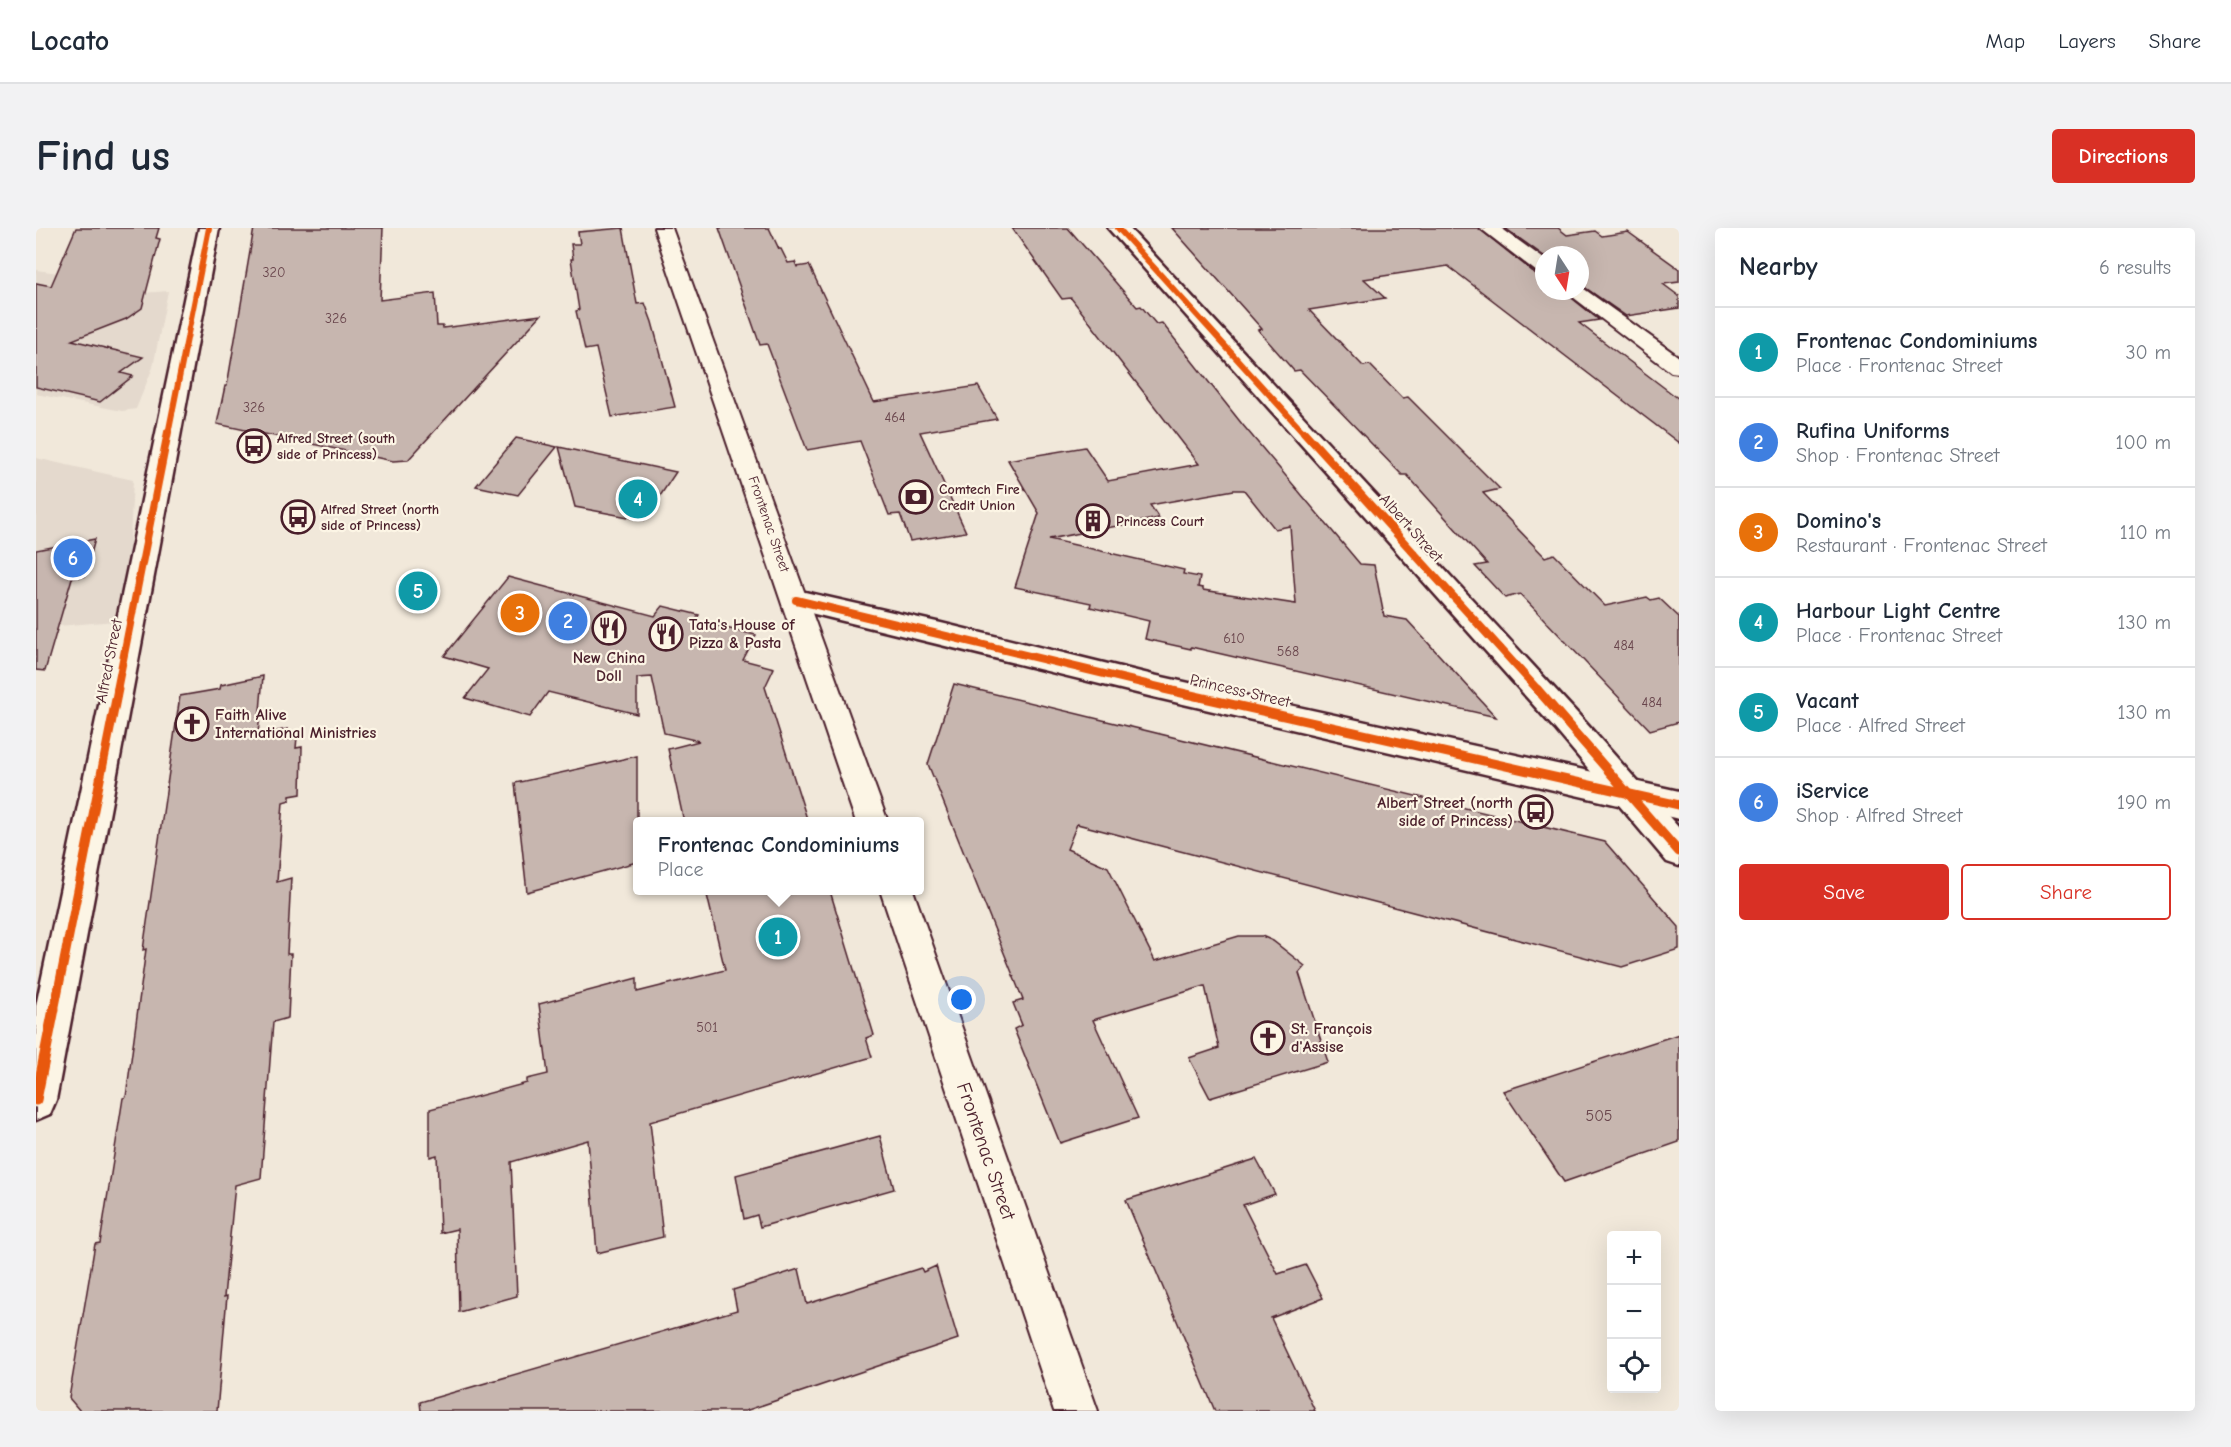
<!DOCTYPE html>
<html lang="en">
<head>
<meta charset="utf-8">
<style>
	:root { --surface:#fff; --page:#f2f2f3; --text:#1f2937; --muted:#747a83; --line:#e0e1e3; --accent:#d93025 }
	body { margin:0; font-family:"Comic Neue",sans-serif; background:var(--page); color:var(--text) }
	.controls { position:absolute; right:18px; bottom:18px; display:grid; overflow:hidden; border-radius:6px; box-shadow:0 6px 24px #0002 }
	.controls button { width:54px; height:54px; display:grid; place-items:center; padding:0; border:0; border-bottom:2px solid var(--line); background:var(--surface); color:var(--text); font:30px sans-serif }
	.compass { position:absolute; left:1499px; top:18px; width:54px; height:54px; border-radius:50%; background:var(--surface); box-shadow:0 6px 24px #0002; rotate:168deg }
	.you { position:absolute; left:926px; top:772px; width:21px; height:21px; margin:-15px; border:4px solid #fff; border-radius:50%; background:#1a73e8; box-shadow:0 0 0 9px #1a73e833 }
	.badge { display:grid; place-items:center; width:39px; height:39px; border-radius:50%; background:var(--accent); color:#fff; font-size:20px; font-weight:700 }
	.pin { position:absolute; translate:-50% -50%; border:3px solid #fff; box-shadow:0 2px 6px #0006 }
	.popup { position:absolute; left:597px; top:589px; width:291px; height:78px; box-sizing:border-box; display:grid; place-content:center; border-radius:6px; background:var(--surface); filter:drop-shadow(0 2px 4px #0005); font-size:20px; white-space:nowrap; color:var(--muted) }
	.popup b { font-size:22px; color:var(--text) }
	.popup::after { content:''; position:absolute; left:50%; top:100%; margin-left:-12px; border:12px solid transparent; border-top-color:var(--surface) }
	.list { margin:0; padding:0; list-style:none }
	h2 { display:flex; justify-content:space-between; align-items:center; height:78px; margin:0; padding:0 24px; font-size:26px }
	h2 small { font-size:20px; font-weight:400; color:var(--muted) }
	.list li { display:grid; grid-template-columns:39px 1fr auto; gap:18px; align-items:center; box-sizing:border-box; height:90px; padding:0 24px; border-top:2px solid var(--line) }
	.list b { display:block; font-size:22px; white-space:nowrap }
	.list p { margin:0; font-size:20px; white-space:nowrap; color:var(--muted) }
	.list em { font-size:20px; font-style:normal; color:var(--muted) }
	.actions { display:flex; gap:12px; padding:18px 24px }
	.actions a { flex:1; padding:14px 0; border:2px solid var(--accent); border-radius:6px; text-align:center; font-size:21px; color:var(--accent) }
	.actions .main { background:var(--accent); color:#fff }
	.icon { flex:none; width:33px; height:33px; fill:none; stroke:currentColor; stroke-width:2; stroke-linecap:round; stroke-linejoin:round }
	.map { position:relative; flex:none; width:1643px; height:1183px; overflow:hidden; border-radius:6px }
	header { display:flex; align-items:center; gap:36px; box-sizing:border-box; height:84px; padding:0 30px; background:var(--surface); border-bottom:2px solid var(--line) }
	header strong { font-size:28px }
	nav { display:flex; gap:33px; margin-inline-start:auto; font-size:21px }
	.intro { display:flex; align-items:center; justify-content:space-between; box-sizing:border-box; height:144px; padding:0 36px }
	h1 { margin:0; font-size:42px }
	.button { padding:15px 27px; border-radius:6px; background:var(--accent); color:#fff; font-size:21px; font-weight:700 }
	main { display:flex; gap:36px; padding:0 36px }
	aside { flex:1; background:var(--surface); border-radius:6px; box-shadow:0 6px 24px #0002 }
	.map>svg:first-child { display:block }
	.built { fill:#e4d9cd }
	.building { fill:#c7b6af; stroke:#4a1f2b; stroke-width:1.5; fill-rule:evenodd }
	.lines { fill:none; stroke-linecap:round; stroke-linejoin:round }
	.minor-casing { stroke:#4a1f2b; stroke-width:4 }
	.tertiary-casing { stroke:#4a1f2b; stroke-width:5 }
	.secondary-casing { stroke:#4a1f2b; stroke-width:5 }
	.minor { fill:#fcf5e5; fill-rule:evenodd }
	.tertiary { fill:#fcf5e5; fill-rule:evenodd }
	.secondary { fill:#fcf5e5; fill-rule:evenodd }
	.cycleway-far3-casing { stroke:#fcf5e5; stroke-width:8 }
	.cycleway-far2-casing { stroke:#fcf5e5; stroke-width:10 }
	.cycleway-far1-casing { stroke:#fcf5e5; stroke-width:13 }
	.cycleway-casing { stroke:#fcf5e5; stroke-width:15 }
	.cycleway-far3 { stroke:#e8590c; stroke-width:6 }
	.cycleway-far2 { stroke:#e8590c; stroke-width:8 }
	.cycleway-far1 { stroke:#e8590c; stroke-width:9 }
	.cycleway { stroke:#e8590c; stroke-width:11 }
	.labels { text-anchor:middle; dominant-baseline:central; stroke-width:4.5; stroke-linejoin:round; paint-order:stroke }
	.number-label { font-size:14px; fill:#69454c }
	.far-poi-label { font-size:14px; font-weight:bold; fill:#4a1f2b; stroke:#fcf5e5; text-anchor:start }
	.far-street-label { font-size:14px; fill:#4a1f2b; stroke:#fcf5e5 }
	.street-label { font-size:16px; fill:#4a1f2b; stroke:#fcf5e5 }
	.poi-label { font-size:16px; font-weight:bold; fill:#4a1f2b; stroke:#fcf5e5; text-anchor:start }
	.near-number-label { font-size:16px; fill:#69454c }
	.near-street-label { font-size:20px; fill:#4a1f2b; stroke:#fcf5e5 }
</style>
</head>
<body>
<header>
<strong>Locato</strong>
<nav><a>Map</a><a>Layers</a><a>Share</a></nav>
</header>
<div class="intro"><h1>Find us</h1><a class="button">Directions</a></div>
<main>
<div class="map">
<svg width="1643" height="1183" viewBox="0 0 1643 1183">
	<rect width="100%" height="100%" fill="#f1e8da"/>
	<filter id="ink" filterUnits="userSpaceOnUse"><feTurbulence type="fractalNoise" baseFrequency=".0167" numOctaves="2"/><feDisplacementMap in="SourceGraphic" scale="12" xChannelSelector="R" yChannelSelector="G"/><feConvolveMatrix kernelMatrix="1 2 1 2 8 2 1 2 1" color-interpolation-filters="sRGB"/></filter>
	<g filter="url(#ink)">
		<g class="built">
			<polygon points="0,42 38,47 56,69 132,63 117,139 100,181 86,183 0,166"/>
			<polygon points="0,230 97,252 90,392 0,400"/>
		</g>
		<g class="building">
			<polygon points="40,0 123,0 120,10 124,11 106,80 90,91 36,112 107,129 85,145 97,148 64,174 0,159 0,55 15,58"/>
			<polygon points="218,0 347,0 344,72 399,65 401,98 407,98 407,100 505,87 372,232 357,233 181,196 189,158 191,158"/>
			<polygon points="587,0 601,76 609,75 616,94 639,179 576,189 560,120 549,122 540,83 543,82 535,31 537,31 535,16 544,16 542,4"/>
			<polygon points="683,0 733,0 743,21 745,21 752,35 759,34 761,39 773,37 838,174 942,158 961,191 884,204 930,304 874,313 864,286 853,287 824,213 771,222 731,116 724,117"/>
			<path d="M976 0H1032L1101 79 1105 78 1120 96 1126 95 1206 196 1324 336 1338 337 1348 388 1371 392 1460 489 1155 419V421L1109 411 1113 393 1054 379 1055 375 979 359 1003 285 972 232 1049 219 1072 253 1163 236 1035 70 1026 71ZM1198 262H1208L1239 301 1254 298 1260 376 1167 362V360L1162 359 1164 349 1147 346 1148 342 1013 311 1123 290 1114 277Z"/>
			<polygon points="1136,0 1442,0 1500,46 1508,48 1508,63 1527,63 1563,92 1543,95 1643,171 1643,215 1412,38 1328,51 1349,70 1273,82 1327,138 1334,137 1366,170 1372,169 1464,261 1447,265 1509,329 1518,326 1569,378 1611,369 1615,372 1623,370 1643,389 1643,494 1614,502 1484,366 1469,370 1439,338 1451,336 1371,247 1366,247 1264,142 1258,143 1222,102 1226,101 1209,82"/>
			<polygon points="1469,0 1522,0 1531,7 1559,3 1566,8 1592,4 1643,41 1643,54 1627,56 1643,68 1643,80 1590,88 1544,56 1544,27 1508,28"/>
			<polygon points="480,210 521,219 482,267 440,258"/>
			<polygon points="523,219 640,244 608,292 539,279"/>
			<polygon points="59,311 49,348 36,350 9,443 0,442 0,322"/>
			<polygon points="472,349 619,388 627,378 663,387 659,393 720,407 707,432 738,440 729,459 772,594 648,594 632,521 663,513 628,505 616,449 601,450 601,486 512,464 494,489 429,470 452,441 408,428"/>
			<polygon points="227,448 222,507 252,501 251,511 261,509 260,520 266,519 265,566 254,568 254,572 247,574 241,654 255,650 251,726 255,726 252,790 237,794 225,950 199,957 188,1069 191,1068 181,1183 44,1183 33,1170 59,1016 64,1015 87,870 90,869 110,721 107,722 144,468 184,461 185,457"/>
			<polygon points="918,456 1569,614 1643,699 1643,721 1586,739 1041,596 1031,621 1072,639 1119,733 1203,708 1226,708 1237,713 1269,738 1263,745 1292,834 1174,870 1153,830 1183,820 1169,758 1057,792 1102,890 1024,915 978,801 986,797 977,775 987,772 892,536"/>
			<polygon points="601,528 601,634 491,664 479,555"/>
			<polygon points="670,663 794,663 838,807 830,810 836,829 614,894 627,1009 561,1025 552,912 475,934 481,1068 423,1084 421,1001 404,1005 401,927 394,929 394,881 491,855 491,851 512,846 503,776 601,750 601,764 689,742"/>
			<polygon points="1643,806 1643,914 1528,954 1467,863"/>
			<polygon points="844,908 858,961 724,999 721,987 708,991 700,947"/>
			<polygon points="1220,931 1239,966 1207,977 1242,1046 1270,1037 1287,1070 1235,1090 1279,1183 1179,1183 1090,972"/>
			<polygon points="900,1038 922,1111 709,1183 385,1183 384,1174 701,1082 697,1062 763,1041 771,1076 885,1040 887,1044"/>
		</g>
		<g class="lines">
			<g class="minor-casing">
				<g id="minor">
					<polygon points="618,0 636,0 852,594 820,594"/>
					<polygon points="1444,0 1465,0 1508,31 1508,46 1501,44"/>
					<polygon points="1544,58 1643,129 1643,145 1635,144 1529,63 1544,63"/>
					<polygon points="844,662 877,662 1062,1183 1018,1183"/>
				</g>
			</g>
			<g class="tertiary-casing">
				<g id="tertiary">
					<polygon points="163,0 183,0 20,872 14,886 0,892 0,778"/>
					<polygon points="1072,0 1093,0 1541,485 1643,600 1643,638 1631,634 1519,501"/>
				</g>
			</g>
			<g class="secondary-casing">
				<polygon id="secondary" points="760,362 905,395 1117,447 1643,563 1643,591 1117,469 750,379 746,372 750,365"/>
			</g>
			<use href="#minor" class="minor"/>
			<use href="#tertiary" class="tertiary"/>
			<use href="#secondary" class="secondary"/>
			<g class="cycleway-far3-casing">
				<g id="cycleway-far3">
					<polyline points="1082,0 1269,206"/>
					<polyline points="132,206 173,0"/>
				</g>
			</g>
			<g class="cycleway-far2-casing">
				<g id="cycleway-far2">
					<polyline points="1268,204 1502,462"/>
					<polyline points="760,372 1135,462"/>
					<polyline points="81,462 132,204"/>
				</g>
			</g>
			<g class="cycleway-far1-casing">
				<g id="cycleway-far1">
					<polyline points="1128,461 1643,577"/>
					<polyline points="1501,461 1643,624"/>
					<polyline points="18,783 82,461"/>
				</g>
			</g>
			<g class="cycleway-casing">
				<polyline id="cycleway" points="0,872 18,781"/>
			</g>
			<use href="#cycleway-far3" class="cycleway-far3"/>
			<use href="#cycleway-far2" class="cycleway-far2"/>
			<use href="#cycleway-far1" class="cycleway-far1"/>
			<use href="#cycleway" class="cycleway"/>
		</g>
	</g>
	<defs>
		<g id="bus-ring" transform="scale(1.725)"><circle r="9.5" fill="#fcf5e5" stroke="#4a1f2b" stroke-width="1.5"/><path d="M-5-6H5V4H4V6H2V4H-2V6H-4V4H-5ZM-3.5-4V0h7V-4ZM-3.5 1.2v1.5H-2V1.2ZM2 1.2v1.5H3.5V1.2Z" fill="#4a1f2b"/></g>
		<g id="bank-ring" transform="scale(1.725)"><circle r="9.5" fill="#fcf5e5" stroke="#4a1f2b" stroke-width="1.5"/><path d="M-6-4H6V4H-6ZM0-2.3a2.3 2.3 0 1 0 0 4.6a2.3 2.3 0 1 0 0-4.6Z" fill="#4a1f2b"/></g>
		<g id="building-ring" transform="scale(1.725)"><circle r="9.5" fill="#fcf5e5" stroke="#4a1f2b" stroke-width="1.5"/><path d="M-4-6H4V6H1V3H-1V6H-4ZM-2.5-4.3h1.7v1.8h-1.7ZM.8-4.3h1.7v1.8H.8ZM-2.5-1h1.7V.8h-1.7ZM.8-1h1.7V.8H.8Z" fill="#4a1f2b"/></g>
		<g id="restaurant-ring" transform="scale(1.725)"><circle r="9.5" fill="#fcf5e5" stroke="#4a1f2b" stroke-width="1.5"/><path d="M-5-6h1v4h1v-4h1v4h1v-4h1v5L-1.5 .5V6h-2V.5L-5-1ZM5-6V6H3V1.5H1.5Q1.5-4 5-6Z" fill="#4a1f2b"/></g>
		<g id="church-ring" transform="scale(1.725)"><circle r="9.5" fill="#fcf5e5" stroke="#4a1f2b" stroke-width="1.5"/><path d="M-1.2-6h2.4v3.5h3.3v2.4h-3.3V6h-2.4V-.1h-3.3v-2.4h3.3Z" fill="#4a1f2b"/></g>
	</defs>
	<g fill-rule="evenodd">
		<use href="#bus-ring" x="218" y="218"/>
		<use href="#bank-ring" x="880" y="269"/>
		<use href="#bus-ring" x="262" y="289"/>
		<use href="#building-ring" x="1057" y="293"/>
		<use href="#restaurant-ring" x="573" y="400"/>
		<use href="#restaurant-ring" x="630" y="406"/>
		<use href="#church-ring" x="156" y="496"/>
		<use href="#bus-ring" x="1500" y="584"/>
		<use href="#church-ring" x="1232" y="810"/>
	</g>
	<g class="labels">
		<g class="number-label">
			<text x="238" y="44">320</text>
			<text x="300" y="90">326</text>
			<text x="218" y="179">326</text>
			<text x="859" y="189">464</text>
			<text x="1198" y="410">610</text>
			<text x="1588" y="417">484</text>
			<text x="1252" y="423">568</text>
			<text x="1616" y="474">484</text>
			<text x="671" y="799">501</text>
		</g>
		<g class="far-poi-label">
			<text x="241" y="210">Alfred Street (south<tspan x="241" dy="16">side of Princess)</tspan></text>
			<text x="903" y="261">Comtech Fire<tspan x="903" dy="16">Credit Union</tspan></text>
			<text x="285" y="281">Alfred Street (north<tspan x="285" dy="16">side of Princess)</tspan></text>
			<text x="1080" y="293">Princess Court</text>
		</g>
		<g class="far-street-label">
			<text transform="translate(733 296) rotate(71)">Frontenac Street</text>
		</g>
		<g class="street-label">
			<text transform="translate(1375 300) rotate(48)">Albert Street</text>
			<text transform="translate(73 433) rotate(-79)">Alfred Street</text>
			<text transform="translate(1204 463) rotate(13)">Princess Street</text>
		</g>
		<g class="poi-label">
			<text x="653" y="397">Tata's House of<tspan x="653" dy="18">Pizza &amp; Pasta</tspan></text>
			<text x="573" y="430" text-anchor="middle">New China<tspan x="573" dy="18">Doll</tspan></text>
			<text x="179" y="487">Faith Alive<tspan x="179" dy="18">International Ministries</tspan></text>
			<text x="1477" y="575" text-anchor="end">Albert Street (north<tspan x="1477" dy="18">side of Princess)</tspan></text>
			<text x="1255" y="801">St. François<tspan x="1255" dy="18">d'Assise</tspan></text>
		</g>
		<g class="near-number-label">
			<text x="1563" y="888">505</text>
		</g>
		<g class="near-street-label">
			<text transform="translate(950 923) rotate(71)">Frontenac Street</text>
		</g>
	</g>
</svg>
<div class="controls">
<button>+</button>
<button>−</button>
<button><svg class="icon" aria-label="locate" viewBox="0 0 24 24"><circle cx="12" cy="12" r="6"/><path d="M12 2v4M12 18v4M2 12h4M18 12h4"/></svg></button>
</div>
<svg class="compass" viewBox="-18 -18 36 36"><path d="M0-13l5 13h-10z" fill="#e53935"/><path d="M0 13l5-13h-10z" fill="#747a83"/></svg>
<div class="you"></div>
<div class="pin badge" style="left:742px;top:709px;background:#0f9aa8">1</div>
<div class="popup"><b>Frontenac Condominiums</b>Place</div>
<div class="pin badge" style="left:532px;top:393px;background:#3f7fe0">2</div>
<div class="pin badge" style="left:484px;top:385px;background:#e8710a">3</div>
<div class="pin badge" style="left:602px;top:271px;background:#0f9aa8">4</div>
<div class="pin badge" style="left:382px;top:363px;background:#0f9aa8">5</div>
<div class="pin badge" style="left:37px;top:330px;background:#3f7fe0">6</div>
</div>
<aside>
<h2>Nearby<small>6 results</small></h2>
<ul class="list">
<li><span class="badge" style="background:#0f9aa8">1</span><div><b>Frontenac Condominiums</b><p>Place · Frontenac Street</p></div><em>30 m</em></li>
<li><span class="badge" style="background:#3f7fe0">2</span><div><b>Rufina Uniforms</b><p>Shop · Frontenac Street</p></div><em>100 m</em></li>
<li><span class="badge" style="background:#e8710a">3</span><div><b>Domino's</b><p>Restaurant · Frontenac Street</p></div><em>110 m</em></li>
<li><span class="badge" style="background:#0f9aa8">4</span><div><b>Harbour Light Centre</b><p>Place · Frontenac Street</p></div><em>130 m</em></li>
<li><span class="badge" style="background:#0f9aa8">5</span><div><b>Vacant</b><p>Place · Alfred Street</p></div><em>130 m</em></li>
<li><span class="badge" style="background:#3f7fe0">6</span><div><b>iService</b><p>Shop · Alfred Street</p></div><em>190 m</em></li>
</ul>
<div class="actions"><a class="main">Save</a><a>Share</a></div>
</aside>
</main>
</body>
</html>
